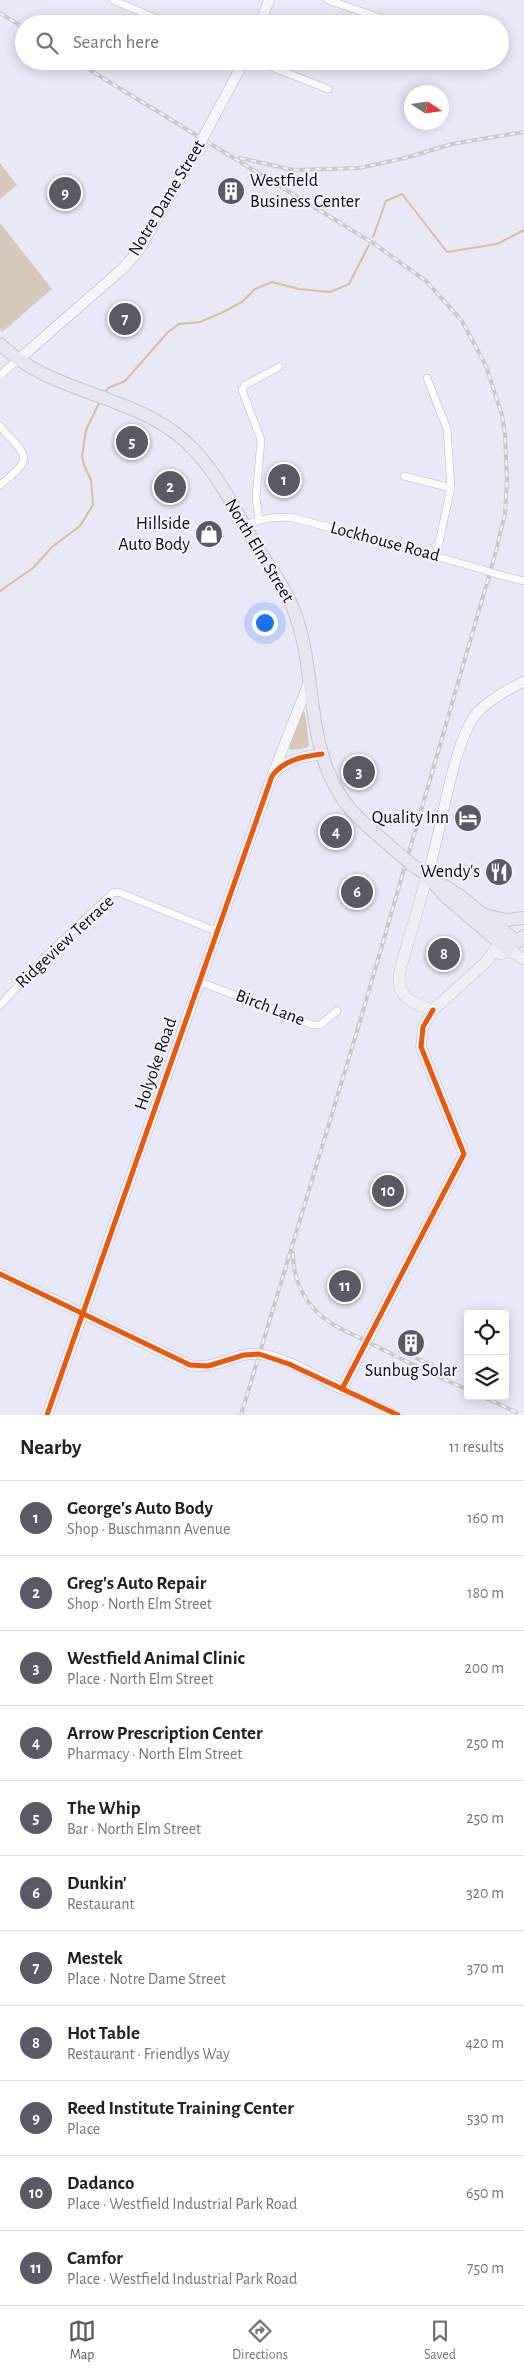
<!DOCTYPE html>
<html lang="en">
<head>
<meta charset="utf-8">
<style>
	:root { --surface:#fff; --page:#f6f6f6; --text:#222; --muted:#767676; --line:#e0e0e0; --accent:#5a5966 }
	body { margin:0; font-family:"Alegreya Sans",sans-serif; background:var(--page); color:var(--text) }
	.controls { position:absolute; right:15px; bottom:15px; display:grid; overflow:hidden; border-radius:5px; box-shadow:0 2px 12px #0003 }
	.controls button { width:45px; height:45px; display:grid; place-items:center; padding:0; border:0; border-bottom:1px solid var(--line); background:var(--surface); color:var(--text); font:25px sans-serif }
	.compass { position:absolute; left:404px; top:85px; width:45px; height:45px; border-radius:50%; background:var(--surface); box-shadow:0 2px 12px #0003; rotate:102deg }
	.you { position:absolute; left:264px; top:622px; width:18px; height:18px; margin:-12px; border:4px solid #fff; border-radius:50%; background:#1a73e8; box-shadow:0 0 0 8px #1a73e833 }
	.badge { display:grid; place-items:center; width:32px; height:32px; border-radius:50%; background:var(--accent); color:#fff; font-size:16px; font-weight:700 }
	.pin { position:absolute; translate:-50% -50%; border:2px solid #fff; box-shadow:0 1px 5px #0006 }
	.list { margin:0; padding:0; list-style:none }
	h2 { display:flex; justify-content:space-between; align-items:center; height:65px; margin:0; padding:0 20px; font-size:21px }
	h2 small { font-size:16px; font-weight:400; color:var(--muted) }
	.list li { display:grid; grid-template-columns:32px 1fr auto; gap:15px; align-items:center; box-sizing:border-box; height:75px; padding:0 20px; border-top:1px solid var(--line) }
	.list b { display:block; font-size:19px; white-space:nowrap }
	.list p { margin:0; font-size:16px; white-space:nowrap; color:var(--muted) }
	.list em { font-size:16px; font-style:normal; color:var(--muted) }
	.icon { flex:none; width:28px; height:28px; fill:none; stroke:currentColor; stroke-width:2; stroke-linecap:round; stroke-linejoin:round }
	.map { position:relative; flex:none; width:524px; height:1415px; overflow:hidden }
	.search { position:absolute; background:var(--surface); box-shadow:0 2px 12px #0003; left:15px; right:15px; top:15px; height:55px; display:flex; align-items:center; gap:12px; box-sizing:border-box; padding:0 18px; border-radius:28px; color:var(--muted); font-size:19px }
	.sheet { height:890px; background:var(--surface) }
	nav { display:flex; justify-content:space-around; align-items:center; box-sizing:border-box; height:70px; border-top:1px solid var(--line); background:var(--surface); font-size:14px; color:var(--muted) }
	nav a { display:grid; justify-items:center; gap:2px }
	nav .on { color:var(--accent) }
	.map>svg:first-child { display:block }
	.green { fill:#d7c8b9 }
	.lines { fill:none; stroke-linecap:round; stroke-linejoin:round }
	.stream { stroke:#dabe96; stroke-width:2 }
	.street-casing { stroke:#bab9c6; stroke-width:8 }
	.secondary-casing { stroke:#bab9c6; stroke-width:11 }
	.primary-casing { stroke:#c7c6ce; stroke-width:12 }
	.highway-casing { stroke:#c7c6ce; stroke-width:14 }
	.street { stroke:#fcfcfe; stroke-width:7 }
	.secondary { stroke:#f5f5fa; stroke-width:10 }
	.primary { stroke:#efeef6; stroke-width:11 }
	.highway { stroke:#e6e5f1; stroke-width:12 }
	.rail-casing { stroke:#c9c8cd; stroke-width:4 }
	.rail { stroke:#f2f2f9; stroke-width:2; stroke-dasharray:5.5; stroke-linecap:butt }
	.street-bridge-casing { stroke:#bab9c6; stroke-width:8; stroke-linecap:butt }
	.secondary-bridge-casing { stroke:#bab9c6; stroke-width:11; stroke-linecap:butt }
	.highway-bridge-casing { stroke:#c7c6ce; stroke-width:14; stroke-linecap:butt }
	.street-bridge { stroke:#fcfcfe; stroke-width:7 }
	.secondary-bridge { stroke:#f5f5fa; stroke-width:10 }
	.highway-bridge { stroke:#e6e5f1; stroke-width:12 }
	.cycleway-casing { stroke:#f2f2f9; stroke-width:8 }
	.cycleway { stroke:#e8590c; stroke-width:5 }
	.labels { text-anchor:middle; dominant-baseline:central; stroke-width:4; stroke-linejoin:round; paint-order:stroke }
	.poi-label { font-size:18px; fill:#0d0c17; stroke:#f2f2f9; text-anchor:end }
	.street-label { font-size:18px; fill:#0d0c17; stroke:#f2f2f9 }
</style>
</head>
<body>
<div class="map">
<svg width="524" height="1415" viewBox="0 0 524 1415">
	<rect width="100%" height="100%" fill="#e9e8f8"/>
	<g class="green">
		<polygon points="0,163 17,185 0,199"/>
		<polygon points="0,223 52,289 2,332 0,329"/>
		<polygon points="302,712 305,713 309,745 306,748 291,750 289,747"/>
	</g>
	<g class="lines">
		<g class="stream">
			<polyline points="373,237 386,201 402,194 447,252 497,244 524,230"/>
			<polyline points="105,392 108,388 125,381 168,332 179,324 200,322 221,313 242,302 255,289 272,282 299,289 330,292 349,284 369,245"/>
			<polyline points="0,591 33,568 52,547 80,526 93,505 91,480 84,465 82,456 86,430 100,401"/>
		</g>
		<g class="street-casing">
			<g id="street">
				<polyline points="113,0 169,24"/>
				<polyline points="328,0 397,24"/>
				<polyline points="256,61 328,89"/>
				<polyline points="0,375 18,360"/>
				<polyline points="427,378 447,429 451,488 436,556"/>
				<path d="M0 426C27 458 36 456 0 485"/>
				<polyline points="404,476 451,488"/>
				<polyline points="259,521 256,497 261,440 242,390 245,385 279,367"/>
				<polyline points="244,525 269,518 289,517 363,536 481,569"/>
				<polyline points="496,574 524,581"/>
				<polyline points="200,982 313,1025 320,1025 337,1011"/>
				<polyline points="0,1005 46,956 113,893 118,892 218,932"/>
				<polyline points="342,1389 398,1415"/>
			</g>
		</g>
		<g class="secondary-casing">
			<g id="secondary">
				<polyline points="260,24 269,0"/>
				<polyline points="204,136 244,61"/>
				<polyline points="18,360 121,270 138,252 196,151"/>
				<polyline points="274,771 309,682"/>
				<path d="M427 876C441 836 452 742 477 713 490 699 508 690 524 681"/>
				<path d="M0 1274 190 1365C213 1370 229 1356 250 1354 276 1351 318 1378 342 1389L464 1154 421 1047 423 1027 433 1010"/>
				<path d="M47 1415 272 776C285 759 302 757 322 754"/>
			</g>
		</g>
		<g class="primary-casing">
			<g id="primary">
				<path d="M427 876 400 970C395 997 410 1002 433 1010L486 962 500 943"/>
				<polyline points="501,954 508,950 524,959"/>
			</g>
		</g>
		<g class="highway-casing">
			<g id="highway">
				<path d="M0 344C55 398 144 393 196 452 220 478 237 513 255 544 270 567 287 590 296 616 315 670 307 737 336 788 350 815 376 833 398 853"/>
				<polyline points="412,865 460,896 516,941"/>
				<polyline points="427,876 447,898 508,950 524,936"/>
				<polyline points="485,915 506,920 524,918"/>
			</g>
		</g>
		<use href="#street" class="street"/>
		<use href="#secondary" class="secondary"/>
		<use href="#primary" class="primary"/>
		<use href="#highway" class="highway"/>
		<g class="rail-casing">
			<g id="rail">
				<polyline points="0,13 24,28"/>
				<polyline points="75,61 373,243 426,281 462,321 486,366 502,415 505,435 507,480 505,514 495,555 361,1018 241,1415"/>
				<polyline points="240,158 294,170 359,168 405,158 452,144 524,132"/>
				<path d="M293 1253C293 1275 301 1296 316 1311 330 1326 351 1333 368 1342 401 1359 434 1375 468 1390"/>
				<polyline points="400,1351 432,1365"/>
				<polyline points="481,1396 516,1412"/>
			</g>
		</g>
		<use href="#rail" class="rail"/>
		<g class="street-bridge-casing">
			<polyline id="street-bridge" points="481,569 496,574"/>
		</g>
		<g class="secondary-bridge-casing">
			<polyline id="secondary-bridge" points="196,151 204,136"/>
		</g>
		<g class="highway-bridge-casing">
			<polyline id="highway-bridge" points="398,853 412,865"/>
		</g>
		<use href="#street-bridge" class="street-bridge"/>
		<use href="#secondary-bridge" class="secondary-bridge"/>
		<use href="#highway-bridge" class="highway-bridge"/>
		<g class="cycleway-casing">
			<g id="cycleway">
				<polyline points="0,1274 190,1365 208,1366 244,1355 259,1354 289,1364 398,1415"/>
				<polyline points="342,1389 464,1154 421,1047 423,1027 433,1010"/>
				<path d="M47 1415 272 776C285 759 302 757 322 754"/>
			</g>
		</g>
		<use href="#cycleway" class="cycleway"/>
	</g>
	<defs>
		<g id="building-disc" transform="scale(1.4375)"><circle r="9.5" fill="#5a5966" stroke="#f2f2f9"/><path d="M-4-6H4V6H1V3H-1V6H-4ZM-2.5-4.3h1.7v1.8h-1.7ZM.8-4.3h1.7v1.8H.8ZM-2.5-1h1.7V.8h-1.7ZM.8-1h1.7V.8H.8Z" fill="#fff"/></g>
		<g id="shop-disc" transform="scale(1.4375)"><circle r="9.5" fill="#5a5966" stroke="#f2f2f9"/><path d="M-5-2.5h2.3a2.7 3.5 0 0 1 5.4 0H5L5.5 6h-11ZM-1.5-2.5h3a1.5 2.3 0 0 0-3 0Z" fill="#fff"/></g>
		<g id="hotel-disc" transform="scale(1.4375)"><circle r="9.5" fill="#5a5966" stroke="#f2f2f9"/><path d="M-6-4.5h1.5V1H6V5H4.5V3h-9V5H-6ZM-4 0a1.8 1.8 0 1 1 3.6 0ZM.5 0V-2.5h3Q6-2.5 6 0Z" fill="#fff"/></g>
		<g id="restaurant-disc" transform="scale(1.4375)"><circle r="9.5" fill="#5a5966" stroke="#f2f2f9"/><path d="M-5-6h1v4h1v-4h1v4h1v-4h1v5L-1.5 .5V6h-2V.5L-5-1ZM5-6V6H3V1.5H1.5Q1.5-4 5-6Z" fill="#fff"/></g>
	</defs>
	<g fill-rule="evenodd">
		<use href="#building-disc" x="231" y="191"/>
		<use href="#shop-disc" x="209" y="534"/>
		<use href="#hotel-disc" x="468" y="818"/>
		<use href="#restaurant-disc" x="499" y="872"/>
		<use href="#building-disc" x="411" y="1343"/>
	</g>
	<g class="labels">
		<g class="poi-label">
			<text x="250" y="181" text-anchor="start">Westfield<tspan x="250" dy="21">Business Center</tspan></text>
			<text x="190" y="524">Hillside<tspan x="190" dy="21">Auto Body</tspan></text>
			<text x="449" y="818">Quality Inn</text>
			<text x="480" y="872">Wendy's</text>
			<text x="411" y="1371" text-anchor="middle">Sunbug Solar</text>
		</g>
		<g class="street-label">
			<text transform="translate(167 198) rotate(-59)">Notre Dame Street</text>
			<text transform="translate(385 542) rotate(15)">Lockhouse Road</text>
			<text transform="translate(259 551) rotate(59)">North Elm Street</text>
			<text transform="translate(65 942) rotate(-43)">Ridgeview Terrace</text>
			<text transform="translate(270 1008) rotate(21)">Birch Lane</text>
			<text transform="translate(156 1064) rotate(-71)">Holyoke Road</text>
		</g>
	</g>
</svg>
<div class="controls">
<button><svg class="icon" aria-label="locate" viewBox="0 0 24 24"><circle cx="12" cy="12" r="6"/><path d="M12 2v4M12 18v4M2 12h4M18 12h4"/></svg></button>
<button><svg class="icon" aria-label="layers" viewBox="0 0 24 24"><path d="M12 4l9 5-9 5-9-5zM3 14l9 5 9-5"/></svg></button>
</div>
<svg class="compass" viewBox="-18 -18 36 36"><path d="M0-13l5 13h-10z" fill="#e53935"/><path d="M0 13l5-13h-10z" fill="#767676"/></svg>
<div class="you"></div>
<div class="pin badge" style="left:284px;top:480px">1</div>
<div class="pin badge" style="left:170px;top:487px">2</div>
<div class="pin badge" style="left:359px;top:772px">3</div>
<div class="pin badge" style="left:336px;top:832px">4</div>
<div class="pin badge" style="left:132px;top:442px">5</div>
<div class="pin badge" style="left:357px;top:892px">6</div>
<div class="pin badge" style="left:125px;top:319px">7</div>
<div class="pin badge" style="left:444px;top:954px">8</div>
<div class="pin badge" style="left:65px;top:193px">9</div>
<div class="pin badge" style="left:388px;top:1191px">10</div>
<div class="pin badge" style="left:345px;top:1286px">11</div>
<div class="search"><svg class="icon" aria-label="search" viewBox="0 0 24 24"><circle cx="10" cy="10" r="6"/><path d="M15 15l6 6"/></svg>Search here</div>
</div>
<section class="sheet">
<h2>Nearby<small>11 results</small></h2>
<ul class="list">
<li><span class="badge">1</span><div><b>George's Auto Body</b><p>Shop · Buschmann Avenue</p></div><em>160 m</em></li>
<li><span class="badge">2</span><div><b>Greg's Auto Repair</b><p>Shop · North Elm Street</p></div><em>180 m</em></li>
<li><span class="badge">3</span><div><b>Westfield Animal Clinic</b><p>Place · North Elm Street</p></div><em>200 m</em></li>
<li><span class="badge">4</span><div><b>Arrow Prescription Center</b><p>Pharmacy · North Elm Street</p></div><em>250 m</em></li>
<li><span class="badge">5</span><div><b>The Whip</b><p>Bar · North Elm Street</p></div><em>250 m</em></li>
<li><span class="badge">6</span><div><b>Dunkin'</b><p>Restaurant</p></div><em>320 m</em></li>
<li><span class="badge">7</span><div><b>Mestek</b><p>Place · Notre Dame Street</p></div><em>370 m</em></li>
<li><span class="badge">8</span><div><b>Hot Table</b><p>Restaurant · Friendlys Way</p></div><em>420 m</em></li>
<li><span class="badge">9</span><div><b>Reed Institute Training Center</b><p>Place</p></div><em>530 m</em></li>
<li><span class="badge">10</span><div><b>Dadanco</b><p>Place · Westfield Industrial Park Road</p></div><em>650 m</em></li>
<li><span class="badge">11</span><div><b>Camfor</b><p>Place · Westfield Industrial Park Road</p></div><em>750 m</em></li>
</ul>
</section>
<nav>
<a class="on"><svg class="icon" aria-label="map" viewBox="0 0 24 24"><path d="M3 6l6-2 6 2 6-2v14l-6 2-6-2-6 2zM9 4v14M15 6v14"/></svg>Map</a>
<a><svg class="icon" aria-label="directions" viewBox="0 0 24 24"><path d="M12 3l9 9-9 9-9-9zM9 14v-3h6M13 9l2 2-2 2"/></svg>Directions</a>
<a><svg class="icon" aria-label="saved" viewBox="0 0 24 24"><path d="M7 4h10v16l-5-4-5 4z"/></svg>Saved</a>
</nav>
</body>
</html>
